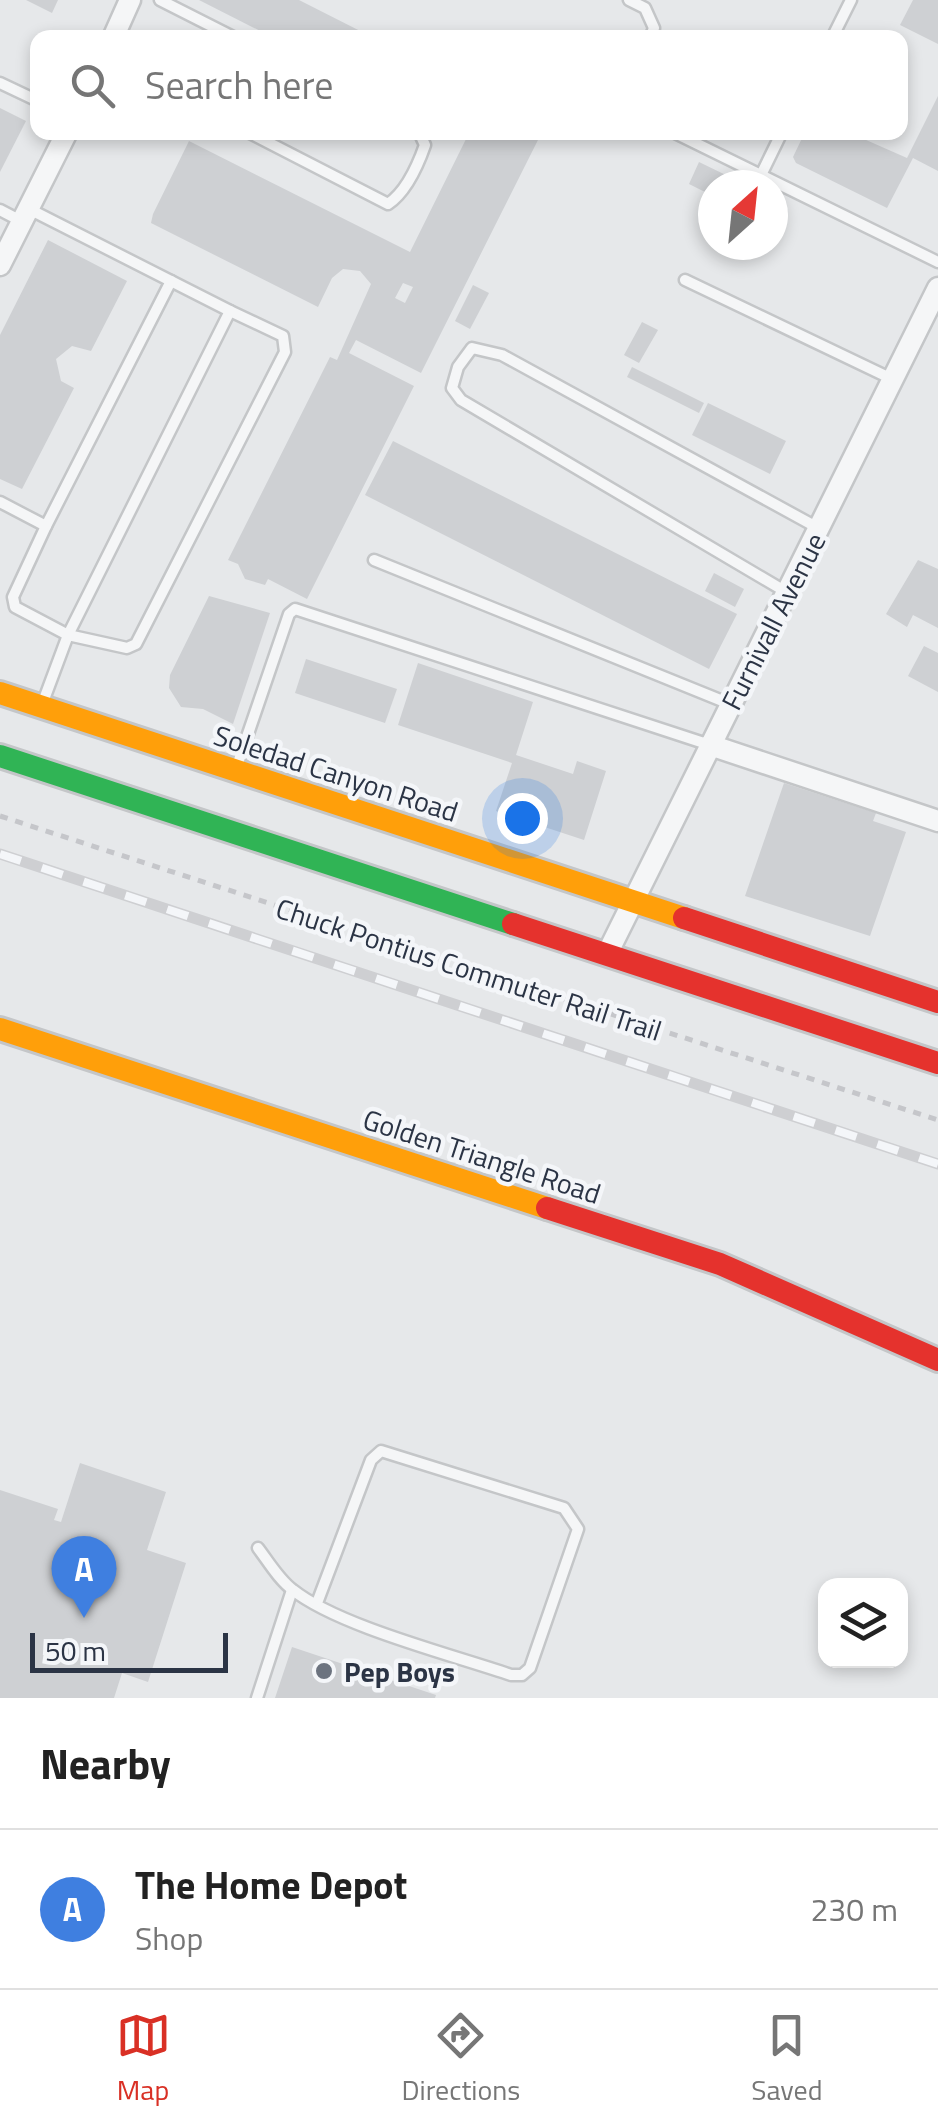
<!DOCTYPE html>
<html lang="en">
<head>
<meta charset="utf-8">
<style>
	:root { --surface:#fff; --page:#f6f6f6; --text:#222; --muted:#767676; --line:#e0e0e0; --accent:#d93025 }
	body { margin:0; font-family:"Titillium Web",sans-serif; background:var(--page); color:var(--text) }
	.controls { position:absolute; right:30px; bottom:30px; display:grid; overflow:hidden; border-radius:20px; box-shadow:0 5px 15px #0003 }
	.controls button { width:90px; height:90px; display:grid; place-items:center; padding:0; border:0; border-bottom:2px solid var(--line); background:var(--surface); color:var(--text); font:50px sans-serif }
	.compass { position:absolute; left:698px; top:170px; width:90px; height:90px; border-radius:50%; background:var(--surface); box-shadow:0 5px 15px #0003; rotate:27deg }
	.scale { position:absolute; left:30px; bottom:25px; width:198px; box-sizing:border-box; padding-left:10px; border:5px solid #2b3445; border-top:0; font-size:28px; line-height:35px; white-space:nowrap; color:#2b3445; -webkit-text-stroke:8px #f4f6f9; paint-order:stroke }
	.you { position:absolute; left:522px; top:818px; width:35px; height:35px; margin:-25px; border:8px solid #fff; border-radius:50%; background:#1a73e8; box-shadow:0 0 0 15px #1a73e833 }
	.badge { display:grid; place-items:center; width:65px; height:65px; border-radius:50%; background:var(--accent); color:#fff; font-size:32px; font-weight:700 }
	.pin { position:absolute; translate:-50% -82px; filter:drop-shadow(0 2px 5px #0008) }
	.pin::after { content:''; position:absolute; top:52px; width:35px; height:30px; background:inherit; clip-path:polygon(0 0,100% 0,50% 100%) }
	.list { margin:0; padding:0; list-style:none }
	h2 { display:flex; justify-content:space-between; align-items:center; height:130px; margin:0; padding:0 40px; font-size:42px }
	h2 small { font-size:32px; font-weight:400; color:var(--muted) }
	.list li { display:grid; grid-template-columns:65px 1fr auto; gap:30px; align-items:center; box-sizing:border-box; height:160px; padding:0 40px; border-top:2px solid var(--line) }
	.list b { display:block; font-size:38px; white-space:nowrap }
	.list p { margin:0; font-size:32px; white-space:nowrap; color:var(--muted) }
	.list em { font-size:32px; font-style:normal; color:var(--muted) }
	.icon { flex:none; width:55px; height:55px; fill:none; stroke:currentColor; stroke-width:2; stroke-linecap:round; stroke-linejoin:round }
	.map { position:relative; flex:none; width:938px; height:1698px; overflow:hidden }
	.search { position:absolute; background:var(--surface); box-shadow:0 5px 15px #0003; left:30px; right:30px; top:30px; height:110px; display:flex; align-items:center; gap:25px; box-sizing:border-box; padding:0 35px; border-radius:20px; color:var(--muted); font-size:38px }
	.sheet { height:290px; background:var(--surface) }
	nav { display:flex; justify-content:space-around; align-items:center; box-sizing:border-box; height:140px; border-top:2px solid var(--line); background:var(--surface); font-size:28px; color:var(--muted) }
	nav a { display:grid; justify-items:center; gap:5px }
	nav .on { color:var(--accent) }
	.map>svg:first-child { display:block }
	.building { fill:#ced0d3; fill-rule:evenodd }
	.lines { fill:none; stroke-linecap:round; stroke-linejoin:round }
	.lane-casing { stroke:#c4c6c8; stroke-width:15 }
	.street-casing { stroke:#c4c6c8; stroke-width:25 }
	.fast-casing { stroke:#c4c6c8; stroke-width:28 }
	.slow-casing { stroke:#c4c6c8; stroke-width:28 }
	.jam-casing { stroke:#c4c6c8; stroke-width:28 }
	.path { stroke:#c5c6ca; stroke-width:5; stroke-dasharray:8 8; stroke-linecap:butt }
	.lane { stroke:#f5f6f7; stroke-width:10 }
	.street { stroke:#f5f6f7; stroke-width:20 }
	.fast { stroke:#30b455; stroke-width:22 }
	.slow { stroke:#ff9f0a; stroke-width:22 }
	.jam { stroke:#e5322d; stroke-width:22 }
	.rail-casing { stroke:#cecfd2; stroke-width:11 }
	.rail { stroke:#f4f6f9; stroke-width:8; stroke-dasharray:22; stroke-linecap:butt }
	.poi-dot { fill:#6c737f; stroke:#f4f6f9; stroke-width:4 }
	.labels { text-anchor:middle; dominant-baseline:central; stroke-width:9; stroke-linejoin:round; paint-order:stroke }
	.street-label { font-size:28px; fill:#2b3445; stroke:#f4f6f9 }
	.poi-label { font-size:28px; font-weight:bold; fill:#2b3445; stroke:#f4f6f9; text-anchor:start }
</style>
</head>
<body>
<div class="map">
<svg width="938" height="1698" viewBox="0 0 938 1698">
	<rect width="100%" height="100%" fill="#e6e8ea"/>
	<g class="building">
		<polygon points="26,0 58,0 52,13"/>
		<polygon points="199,0 299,0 374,38 274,38"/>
		<polygon points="913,0 938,0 938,44 900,25"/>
		<polygon points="938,96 938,171 913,158 887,208 796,163 793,157 805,132 848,132 907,158"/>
		<polygon points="0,108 26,121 0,172"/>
		<path d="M463 132H542L421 373 356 340 349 353 414 386 307 599 268 579 265 585 245 579 238 564 228 560 330 357 337 360 371 284 360 271 343 269 332 278 318 307 151 223 153 214 189 141 410 252 468 135ZM403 283 413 287 405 303 395 298Z"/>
		<polygon points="699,162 734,179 731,185 713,185 713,196 689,184"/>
		<polygon points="48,240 127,281 91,351 72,346 56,359 61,381 74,388 22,489 0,479 0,335"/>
		<polygon points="473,285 489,293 470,329 455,321"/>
		<polygon points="642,322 658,330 639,363 624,355"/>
		<polygon points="632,367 704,403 699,413 627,377"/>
		<polygon points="708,403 786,441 770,474 692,435"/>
		<polygon points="393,441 737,614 709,669 365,495"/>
		<polygon points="918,560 938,569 938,628 913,615 907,627 886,614"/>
		<polygon points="714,573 744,589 735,607 705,591"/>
		<polygon points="209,596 270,613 233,724 203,709 181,707 169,688 170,675"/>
		<polygon points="924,646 938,653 938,692 908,676"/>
		<polygon points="306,659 397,689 385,723 295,693"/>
		<polygon points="418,663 533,702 516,755 573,774 577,761 606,771 584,840 496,811 512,763 398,725"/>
		<polygon points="784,783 876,813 873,821 906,832 870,936 745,896"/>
		<polygon points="80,1463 166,1492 147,1550 186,1563 148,1682 122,1673 114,1698 0,1698 0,1490 58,1509 54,1520 61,1522"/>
		<polygon points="292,1647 436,1695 435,1698 275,1698"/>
	</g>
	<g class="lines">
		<g class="lane-casing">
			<g id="lane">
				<polyline points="160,0 235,38"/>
				<polyline points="629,0 645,8 654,28 650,38"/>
				<polyline points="832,38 851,0"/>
				<polyline points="0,83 38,101"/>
				<path d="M248 132 388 204C406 192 418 165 425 145L419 132"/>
				<polyline points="673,132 938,262"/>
				<polyline points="761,175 782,132"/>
				<polyline points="29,209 230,311 68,635 43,702"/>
				<polyline points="0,210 21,221"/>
				<polyline points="685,280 892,379"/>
				<polyline points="0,502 46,526 171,281"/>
				<polyline points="46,526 13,597 15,607 68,635 127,648 136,644 285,352 283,336 230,311"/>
				<polyline points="374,560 730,704"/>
				<polyline points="788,593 461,400 452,388 458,367 472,348 502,355 820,529"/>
				<polyline points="237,766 289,614 295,609 710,745"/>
				<path d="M258 1548C268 1561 279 1580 293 1590 338 1626 453 1655 511 1675H522L530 1668 578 1529 564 1508 381 1451 371 1460 317 1603"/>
				<polyline points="257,1698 292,1590"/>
			</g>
		</g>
		<g class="street-casing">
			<g id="street">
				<polyline points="113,38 130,0"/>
				<polyline points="0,265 67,132"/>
				<polyline points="710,745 938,821"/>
				<polyline points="607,954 938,288"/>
			</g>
		</g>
		<g class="fast-casing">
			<polyline id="fast" points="0,756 513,924"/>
		</g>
		<g class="slow-casing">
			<g id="slow">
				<polyline points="0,693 684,918"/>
				<polyline points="0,1029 547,1208"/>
			</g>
		</g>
		<g class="jam-casing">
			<g id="jam">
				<polyline points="684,918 938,1002"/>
				<polyline points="513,924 938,1063"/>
				<polyline points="547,1208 720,1264 938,1360"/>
			</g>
		</g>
		<polyline class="path" points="0,816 938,1120"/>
		<use href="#lane" class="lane"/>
		<use href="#street" class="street"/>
		<use href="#fast" class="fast"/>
		<use href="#slow" class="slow"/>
		<use href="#jam" class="jam"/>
		<g class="rail-casing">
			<polyline id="rail" points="0,854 938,1164"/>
		</g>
		<use href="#rail" class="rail"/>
	</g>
	<circle class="poi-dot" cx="324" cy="1671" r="10"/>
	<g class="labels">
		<g class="street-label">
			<text transform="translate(773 621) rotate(-63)">Furnivall Avenue</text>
			<text transform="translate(336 773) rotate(18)">Soledad Canyon Road</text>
			<text transform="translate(469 969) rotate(18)">Chuck Pontius Commuter Rail Trail</text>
			<text transform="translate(482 1156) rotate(18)">Golden Triangle Road</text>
		</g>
		<g class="poi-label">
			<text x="344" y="1671">Pep Boys</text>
		</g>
	</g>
</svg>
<div class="controls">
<button><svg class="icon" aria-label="layers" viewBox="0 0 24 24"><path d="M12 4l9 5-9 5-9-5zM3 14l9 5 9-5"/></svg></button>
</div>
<svg class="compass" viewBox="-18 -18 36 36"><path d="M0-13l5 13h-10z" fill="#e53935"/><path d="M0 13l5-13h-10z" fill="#767676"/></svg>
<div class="scale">50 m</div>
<div class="you"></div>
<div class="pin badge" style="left:84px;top:1618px;background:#3f7fe0">A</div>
<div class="search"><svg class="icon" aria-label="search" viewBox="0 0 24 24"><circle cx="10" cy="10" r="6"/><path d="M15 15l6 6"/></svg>Search here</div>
</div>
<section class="sheet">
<h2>Nearby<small></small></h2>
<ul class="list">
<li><span class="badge" style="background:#3f7fe0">A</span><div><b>The Home Depot</b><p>Shop</p></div><em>230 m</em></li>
</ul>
</section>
<nav>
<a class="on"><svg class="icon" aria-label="map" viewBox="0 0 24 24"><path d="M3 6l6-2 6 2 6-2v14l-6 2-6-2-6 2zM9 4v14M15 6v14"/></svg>Map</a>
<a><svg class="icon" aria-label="directions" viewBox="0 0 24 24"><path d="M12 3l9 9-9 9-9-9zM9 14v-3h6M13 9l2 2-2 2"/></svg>Directions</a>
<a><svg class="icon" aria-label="saved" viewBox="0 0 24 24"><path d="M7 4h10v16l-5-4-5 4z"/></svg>Saved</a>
</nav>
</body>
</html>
